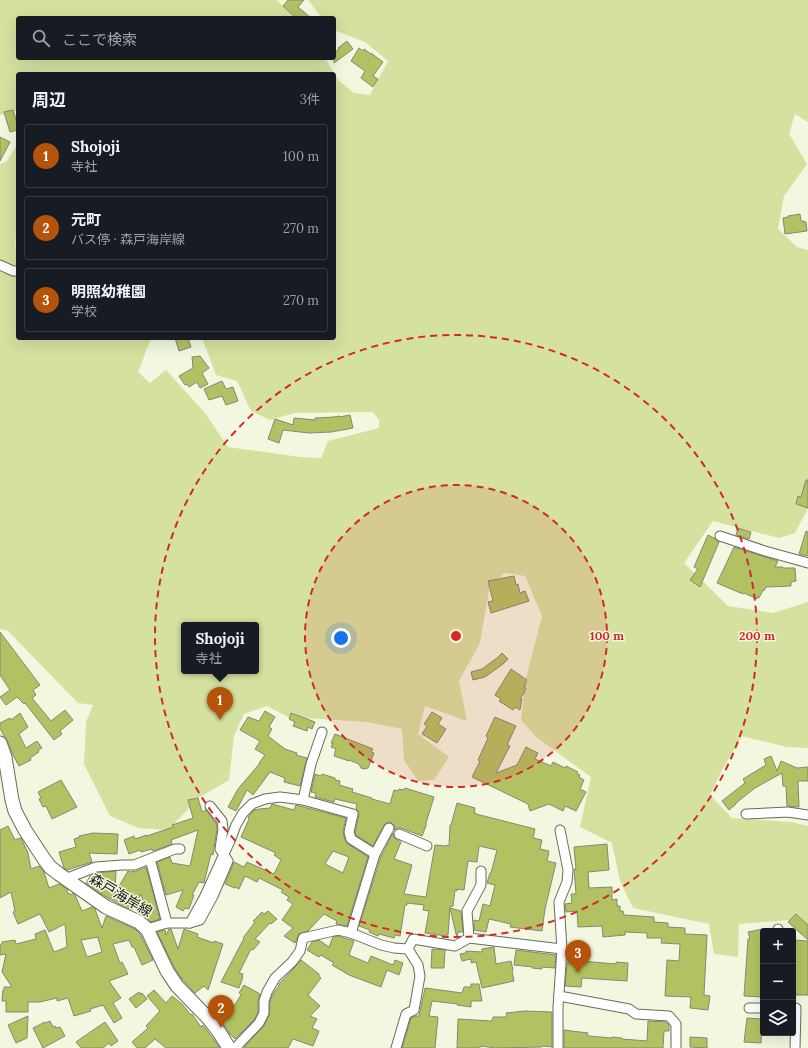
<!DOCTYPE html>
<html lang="ja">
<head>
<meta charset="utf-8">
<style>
	:root { --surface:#171b24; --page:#20242c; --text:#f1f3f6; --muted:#9ea1a6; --line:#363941; --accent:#b45309 }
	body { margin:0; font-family:Lora,"Noto Sans JP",serif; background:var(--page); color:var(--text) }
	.controls { position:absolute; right:12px; bottom:12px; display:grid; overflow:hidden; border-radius:4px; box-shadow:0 4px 16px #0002 }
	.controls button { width:36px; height:36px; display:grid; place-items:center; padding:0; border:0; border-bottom:1px solid var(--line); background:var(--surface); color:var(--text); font:20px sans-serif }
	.you { position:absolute; left:341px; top:638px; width:14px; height:14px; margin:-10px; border:3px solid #fff; border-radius:50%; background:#1a73e8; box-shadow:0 0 0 6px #1a73e833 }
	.badge { display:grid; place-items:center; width:26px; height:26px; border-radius:50%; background:var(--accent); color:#fff; font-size:13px; font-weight:700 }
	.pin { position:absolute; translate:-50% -33px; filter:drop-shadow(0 1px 2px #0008) }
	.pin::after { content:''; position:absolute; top:21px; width:14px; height:12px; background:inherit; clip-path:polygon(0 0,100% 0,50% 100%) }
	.popup { position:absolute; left:181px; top:622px; width:78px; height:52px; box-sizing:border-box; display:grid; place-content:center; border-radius:4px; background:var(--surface); filter:drop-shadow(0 1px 3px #0005); font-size:13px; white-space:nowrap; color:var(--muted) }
	.popup b { font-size:15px; color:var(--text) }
	.popup::after { content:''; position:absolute; left:50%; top:100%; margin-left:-8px; border:8px solid transparent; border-top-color:var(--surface) }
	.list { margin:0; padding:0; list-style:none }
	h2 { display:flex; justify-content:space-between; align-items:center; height:52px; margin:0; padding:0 16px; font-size:17px }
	h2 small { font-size:13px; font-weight:400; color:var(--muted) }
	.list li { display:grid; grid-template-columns:26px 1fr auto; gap:12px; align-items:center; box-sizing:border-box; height:64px; margin:0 8px 8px; padding:0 8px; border:1px solid var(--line); border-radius:4px }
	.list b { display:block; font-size:15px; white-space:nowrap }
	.list p { margin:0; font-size:13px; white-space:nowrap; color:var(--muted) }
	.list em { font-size:13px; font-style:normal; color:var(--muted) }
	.icon { flex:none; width:22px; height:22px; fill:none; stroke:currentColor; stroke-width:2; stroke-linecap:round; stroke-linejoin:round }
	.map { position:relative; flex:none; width:808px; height:1048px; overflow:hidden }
	.search { position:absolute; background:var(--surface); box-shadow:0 4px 16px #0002; left:16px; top:16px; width:320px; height:44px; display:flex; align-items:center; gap:10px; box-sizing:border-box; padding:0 14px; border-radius:4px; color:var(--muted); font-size:15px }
	.panel { position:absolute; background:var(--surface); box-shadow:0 4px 16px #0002; left:16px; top:72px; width:320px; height:268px; border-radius:4px }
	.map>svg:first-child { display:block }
	.green { fill:#d5e19f; fill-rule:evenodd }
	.building { fill:#b2c162; stroke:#858974; fill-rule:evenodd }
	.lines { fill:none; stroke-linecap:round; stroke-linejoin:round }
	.minor-casing { stroke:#696d58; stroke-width:11 }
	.secondary-casing { stroke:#696d58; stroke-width:15 }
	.minor { stroke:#fff; stroke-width:9 }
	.secondary { stroke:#fff; stroke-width:13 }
	.ring { fill:none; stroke:#d62828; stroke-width:2; stroke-dasharray:7 5 }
	.labels { text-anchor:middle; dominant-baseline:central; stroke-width:3; stroke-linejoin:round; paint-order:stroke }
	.street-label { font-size:14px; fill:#16170f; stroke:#f2f7df }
	.centre { fill:#d62828; stroke:#f2f7df; stroke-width:2 }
	.ring-label { font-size:12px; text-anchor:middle; font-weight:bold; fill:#d62828; stroke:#f2f7df; stroke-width:3; stroke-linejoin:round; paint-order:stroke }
</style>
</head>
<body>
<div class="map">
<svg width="808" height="1048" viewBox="0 0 808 1048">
	<rect width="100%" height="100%" fill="#f2f7df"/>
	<path class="green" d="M0 0H277L295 18H18V58H325L338 80 354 93 370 95 388 61 365 42 334 30V18H322L308 0H808V122L795 114 789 134 807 164 784 196 778 229 797 247 808 250V508L795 533 779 538 713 521 684 563 728 606 773 613 808 602V748L787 747 742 736 722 770 710 795 732 818 792 822 808 826V925L801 919 739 924 738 957 714 954 709 924 633 908 620 881 612 843 580 827 591 777 536 737 521 720 526 678 542 616 525 576 504 573 489 590 480 643 459 681 467 721 425 706 418 734 449 757 434 780 418 781 404 760 402 729 367 722 288 717 267 706 244 714 234 736 229 780 200 797 168 830 139 828 110 816 84 764 86 722 93 705 78 703 7 630 0 629V164L7 161 18 143V203L15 249 18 250V338H151L138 372 150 383 166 370 205 413 228 447 300 457 321 458 328 441 379 428V420L373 412 295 413 270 420 251 411 237 381 216 375 202 338H334V74H18V112L16 111 0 115ZM184 625H256V671H184Z"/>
	<g class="building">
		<polygon points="288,0 304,0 298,7 311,18 296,18 283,6"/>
		<polygon points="347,41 353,49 334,63 334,53 339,49 338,48"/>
		<polygon points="359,48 363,51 364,49 371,54 371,53 383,62 373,76 378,79 373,87 361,78 365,71 351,61"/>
		<polygon points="13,110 18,126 18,130 10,132 4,112"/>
		<polygon points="0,137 10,142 0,161"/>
		<polygon points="800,214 801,221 804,221 804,222 806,222 807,231 785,234 783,218 788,217 788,216"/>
		<polygon points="175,338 188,338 191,347 179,351"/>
		<polygon points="200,356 209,368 202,373 208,384 200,388 197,382 189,387 187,384 185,385 179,376 193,368 192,357"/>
		<polygon points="222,381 226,389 233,387 238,401 226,405 222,396 209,400 204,389"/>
		<polygon points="350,415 353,428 331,432 309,433 283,430 279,443 268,439 275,419 293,425 294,418 315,420 315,418 334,417 339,416 339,417"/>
		<polygon points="806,480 808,480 808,508 796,504 798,496 801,497"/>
		<polygon points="738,528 751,532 749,539 736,535"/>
		<polygon points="806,531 808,532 808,556 799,554"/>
		<polygon points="708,535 714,538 716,540 719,542 700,587 690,580 698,569 694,567"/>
		<polygon points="734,547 778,561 775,567 783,567 783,568 795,568 796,581 791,582 791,586 766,587 764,591 763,590 759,598 757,597 757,599 744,593 743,594 717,583"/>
		<polygon points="514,576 516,585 518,584 520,593 525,591 529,601 491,613 488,602 493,601 488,581"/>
		<polygon points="0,632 40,685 33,690 36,695 32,698 51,721 65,710 73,720 60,731 62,734 54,740 25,703 24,704 17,697 6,705 0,697 10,690 0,675"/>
		<polygon points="502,653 508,659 503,664 485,677 473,680 471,672 482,669 497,658"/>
		<polygon points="511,669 527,680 525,683 526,684 524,687 526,688 524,691 525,692 520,699 522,699 520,710 515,707 513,710 499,701 501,699 495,695"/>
		<polygon points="265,711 275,717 269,727 272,729 268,736 285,749 297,753 296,755 307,758 300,786 284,782 285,778 270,772 253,795 247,790 236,811 228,807 238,789 260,763 259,763 265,755 255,749 260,741 240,730 248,717 259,721"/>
		<polygon points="432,712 442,718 438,724 446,729 437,743 422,734 427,726 424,724"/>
		<polygon points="20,713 28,727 19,734 26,748 37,741 42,748 38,750 39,752 30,758 31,760 19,766 13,755 7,740 4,736 0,728 0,723 10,718 11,720"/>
		<polygon points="291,713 315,722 312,729 308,727 307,731 293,726 295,722 289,719"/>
		<polygon points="495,717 516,726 507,745 510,746 496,773 517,765 526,747 538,753 535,759 551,766 553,762 565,768 566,766 578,772 577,774 580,775 579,777 584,780 580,789 586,792 576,811 565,806 563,811 549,804 530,811 528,804 472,777 480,761 478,760 488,738 486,736"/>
		<polygon points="335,734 373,749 371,752 374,753 368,768 364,769 361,768 359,764 349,760 349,761 334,756 336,749 331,747 333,743 331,743"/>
		<polygon points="771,756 777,771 781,761 797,768 808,767 808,781 798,781 799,807 787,806 786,786 783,786 782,773 755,788 736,803 736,804 729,810 722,801 745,783 743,779 766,765 764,759"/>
		<polygon points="315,774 321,776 322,774 335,778 335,780 340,781 339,785 353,789 352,792 372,798 372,799 390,804 394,790 398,791 399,789 404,790 405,788 434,797 426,823 426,826 422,836 401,828 398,828 394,830 395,827 394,825 391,823 388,822 384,825 373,846 356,835 355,832 359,815 359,812 356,809 357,804 335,799 334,802 315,797 316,793 311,792"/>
		<polygon points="61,780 77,807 52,819 46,806 43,807 39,799 41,798 38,792"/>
		<polygon points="198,798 202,812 206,810 216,823 217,829 213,855 211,854 204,883 199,882 192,895 194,895 189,909 185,908 183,911 176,907 183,890 166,895 157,862 170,857 172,863 190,866 198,830 171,840 172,844 153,851 152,849 141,852 140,850 129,854 124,840 134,836 135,839 147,835 147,836 173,827 172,825 193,818 188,800"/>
		<polygon points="457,803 475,808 474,813 476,813 476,814 535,829 533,838 542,840 540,849 549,851 547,861 556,863 545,909 542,931 510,927 511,924 489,919 486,932 474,930 474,920 479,921 483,904 490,906 495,885 487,883 490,873 491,873 497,850 479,846 477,862 468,861 464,890 457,889 457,891 455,890 453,906 450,907 448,935 446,935 446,936 425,933 429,911 423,910 424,905 407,903 407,905 405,905 400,936 395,935 394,938 379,934 378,936 369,932 370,930 359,926 381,856 393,833 394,838 401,842 394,859 412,865 404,894 426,897 435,845 446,846 446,845 449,846 450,825 451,825"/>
		<path d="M272 804 294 810 296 805 346 818 343 831 345 841 348 844 368 857 347 926 336 924 337 921 324 914 308 931 299 934 295 943 284 936 293 928 282 920 293 904 287 900 289 897 281 892 283 890 259 878 257 882 245 876 239 889 235 887V888L225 884 234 862 244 867 247 862 274 874 281 860 274 855 276 853 241 837 249 819 248 817 254 810 259 809 270 808ZM333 851 349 857 343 873 325 864Z"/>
		<path d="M8 826 15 840 20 838H21L28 853 31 869 39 866 44 872 49 888 59 884 67 889 68 894 69 893 70 895 73 893 75 895 82 911 92 907 95 909 102 928 106 916 135 929 140 934 153 960 142 965 134 947H132L129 940 113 944 120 963 122 962 128 974 109 981 121 998 113 1003 122 1018 114 1023 103 1005 90 1009 91 1011 74 1016 68 998 57 1001V998L40 1002H28V1012H6V1001H2L3 990H4V987H12L2 972 6 954 0 955V945L2 944V942L15 940 16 944 36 939 35 934 45 930 54 952 67 947 65 924 49 932 40 914 18 924 13 912 15 911 11 892 0 898V830ZM99 937 98 938 102 952 87 957 81 940Z"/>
		<polygon points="93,833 118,834 117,854 89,853 92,862 67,870 64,868 59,852 76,847 74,839 80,837 79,836"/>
		<polygon points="607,844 609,870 588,872 589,888 612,887 612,900 617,899 617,906 620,906 620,911 623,911 624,915 654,917 654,922 668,923 668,927 685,928 685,934 707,935 704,995 710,996 708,1010 690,1008 691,997 665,996 667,960 679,961 680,944 661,943 662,938 647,938 647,933 625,932 625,935 603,937 602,926 578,927 577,911 566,912 565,904 572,903 571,894 576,894 574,869 576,869 574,847"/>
		<polygon points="146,867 160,919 151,922 148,920 141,894 132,910 122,906 98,892 86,883 90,876 97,873 116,871 115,893 128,871 130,872 136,871"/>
		<polygon points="450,908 461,911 463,932 458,932 457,938"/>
		<polygon points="268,911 277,919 271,924 270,923 255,939 260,942 253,950 251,949 239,973 243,974 242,977 243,977 239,988 221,982 242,942 244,939 243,938 255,922 253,921 262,912 264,914"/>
		<polygon points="796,914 808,925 808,940 788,922"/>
		<polygon points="169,929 171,929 178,949 184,929 198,934 197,937 214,943 214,941 223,944 208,990 204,986 195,993 182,979 174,967 157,932 165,930 166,935"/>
		<polygon points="763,929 763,968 762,989 763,989 763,997 744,996 748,939 750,939 748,932"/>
		<polygon points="338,936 354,941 349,955 368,963 371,956 393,965 395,960 403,963 399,975 387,970 381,987 349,975 332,965 334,963 321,955 319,957 307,950 312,942 319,940 329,947 333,937"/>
		<polygon points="793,940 808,941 808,995 793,995"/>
		<polygon points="494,947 496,964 511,961 513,970 512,971 514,981 482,988 476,962 471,963 471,959 462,961 460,954 466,953 466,951 482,952 482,949"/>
		<polygon points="432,949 445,950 444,968 431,968"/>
		<polygon points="516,950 556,955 555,968 542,967 542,969 532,968 533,967 514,965"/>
		<polygon points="301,960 319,974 319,976 321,978 308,995 320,1006 310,1016 317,1019 312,1028 319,1031 313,1046 293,1039 288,1048 245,1048 244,1047 264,1026 269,1015 270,1002 271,998 275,991 279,986 279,984 296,966"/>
		<polygon points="569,960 616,964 616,962 628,963 627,981 582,978 581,987 565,986 567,964"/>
		<polygon points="471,984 479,984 482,1001 471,1001 471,1007 457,1005 458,1004 432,1001 429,1016 438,1017 435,1048 402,1048 411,1018 416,1016 419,1016 425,988 462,993 464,987 471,987"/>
		<polygon points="244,985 260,994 258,1001 258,1012 254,1020 235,1039 229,1033 228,1031 218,1017 220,1016 211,1006 220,998 231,1011 241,995 239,993"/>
		<polygon points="154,990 166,1003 172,996 182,1004 191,1015 192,1014 201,1027 203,1025 212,1037 220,1048 166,1048 155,1039 145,1048 137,1048 132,1042 148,1028 146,1026 160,1011 147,996"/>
		<polygon points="139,992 140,994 142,993 147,999 136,1008 129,999"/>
		<polygon points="525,1011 552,1012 552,1047 543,1046 542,1047 496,1048 480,1046 480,1048 457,1048 458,1019 492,1021 493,1017 507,1017 506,1013"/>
		<polygon points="28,1016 27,1038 16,1043 8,1025"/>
		<polygon points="747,1018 762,1019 761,1043 744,1042"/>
		<polygon points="50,1021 53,1027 55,1026 56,1028 60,1027 65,1036 43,1048 33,1028 45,1022 45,1023"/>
		<polygon points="648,1021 666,1022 669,1025 669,1031 664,1031 663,1048 564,1048 564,1030 588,1033 587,1035 589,1036 612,1038 612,1037 622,1038 622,1039 647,1041"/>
		<polygon points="105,1022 118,1041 111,1046 109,1043 103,1048 81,1048 76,1042"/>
		<polygon points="690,1037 707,1038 707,1048 690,1047"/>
	</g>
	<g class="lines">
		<g class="minor-casing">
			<g id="minor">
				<polyline points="0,265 13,271 18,271"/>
				<polyline points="720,536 765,551 808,563"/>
				<polyline points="303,800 311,764 322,732"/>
				<polyline points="746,814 788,812 808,815"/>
				<polyline points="399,834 427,846"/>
				<polyline points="150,859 167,923"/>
				<polyline points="481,871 481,885 467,911 469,938 562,949"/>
				<polyline points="65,879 96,867 122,865 134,865 175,849 180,849"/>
				<polyline points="190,923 204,898 224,854 230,841 236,825 243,813 252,804 265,799 280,797 303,800 353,814 349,832 351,839 375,854"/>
				<polyline points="147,929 167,923 190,923 200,920 213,896 228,861 220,849 223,829 222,821 210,806"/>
				<polyline points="778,931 778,929"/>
				<polyline points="351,933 381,945 394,948 408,949"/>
				<polyline points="559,996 629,1009 636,1014 669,1016 676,1024 676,1048"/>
				<polyline points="749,1008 763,1008"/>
				<polyline points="793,1008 796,1008 795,1048"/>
				<polyline points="235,1048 259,1023 264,1013 264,1001 267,992 275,978 292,962 300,951 303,938 338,930 351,933 375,854 389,828"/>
				<polyline points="396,1048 406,1014 414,1010 420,976 418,965 408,949 413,939 455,946 469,938"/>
				<polyline points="558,1048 558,1007 562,949 559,902 567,882 568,870 560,830"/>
			</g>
		</g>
		<g class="secondary-casing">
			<polyline id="secondary" points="0,743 5,757 12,800 15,811 25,830 44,859 50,867 59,874 106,907 139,922 147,929 167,971 177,986 209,1019 219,1032 229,1048"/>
		</g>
		<use href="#minor" class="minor"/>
		<use href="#secondary" class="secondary"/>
	</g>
	<circle cx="456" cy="636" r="151" fill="#d62828" fill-opacity=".12"/>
	<g class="ring">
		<circle cx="456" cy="636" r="151"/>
		<circle cx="456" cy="636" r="301"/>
	</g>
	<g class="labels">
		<g class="street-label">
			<text transform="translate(121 895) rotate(31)">森戸海岸線</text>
		</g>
	</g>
	<circle cx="456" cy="636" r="6" class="centre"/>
	<g class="ring-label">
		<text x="607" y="640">100 m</text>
		<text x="757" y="640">200 m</text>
	</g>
</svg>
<div class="controls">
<button>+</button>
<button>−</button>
<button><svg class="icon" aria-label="layers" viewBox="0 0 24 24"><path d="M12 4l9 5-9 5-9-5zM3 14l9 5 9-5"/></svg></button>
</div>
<div class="you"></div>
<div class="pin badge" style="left:220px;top:720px">1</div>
<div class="popup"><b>Shojoji</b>寺社</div>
<div class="pin badge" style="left:221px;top:1028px">2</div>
<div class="pin badge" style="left:578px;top:973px">3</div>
<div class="search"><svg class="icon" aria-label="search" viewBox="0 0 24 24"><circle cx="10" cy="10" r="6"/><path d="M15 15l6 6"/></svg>ここで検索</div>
<section class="panel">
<h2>周辺<small>3件</small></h2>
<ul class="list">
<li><span class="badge">1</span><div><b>Shojoji</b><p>寺社</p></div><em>100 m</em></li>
<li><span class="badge">2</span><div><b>元町</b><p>バス停 · 森戸海岸線</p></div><em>270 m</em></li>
<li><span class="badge">3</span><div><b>明照幼稚園</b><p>学校</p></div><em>270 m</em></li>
</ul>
</section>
</div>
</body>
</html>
